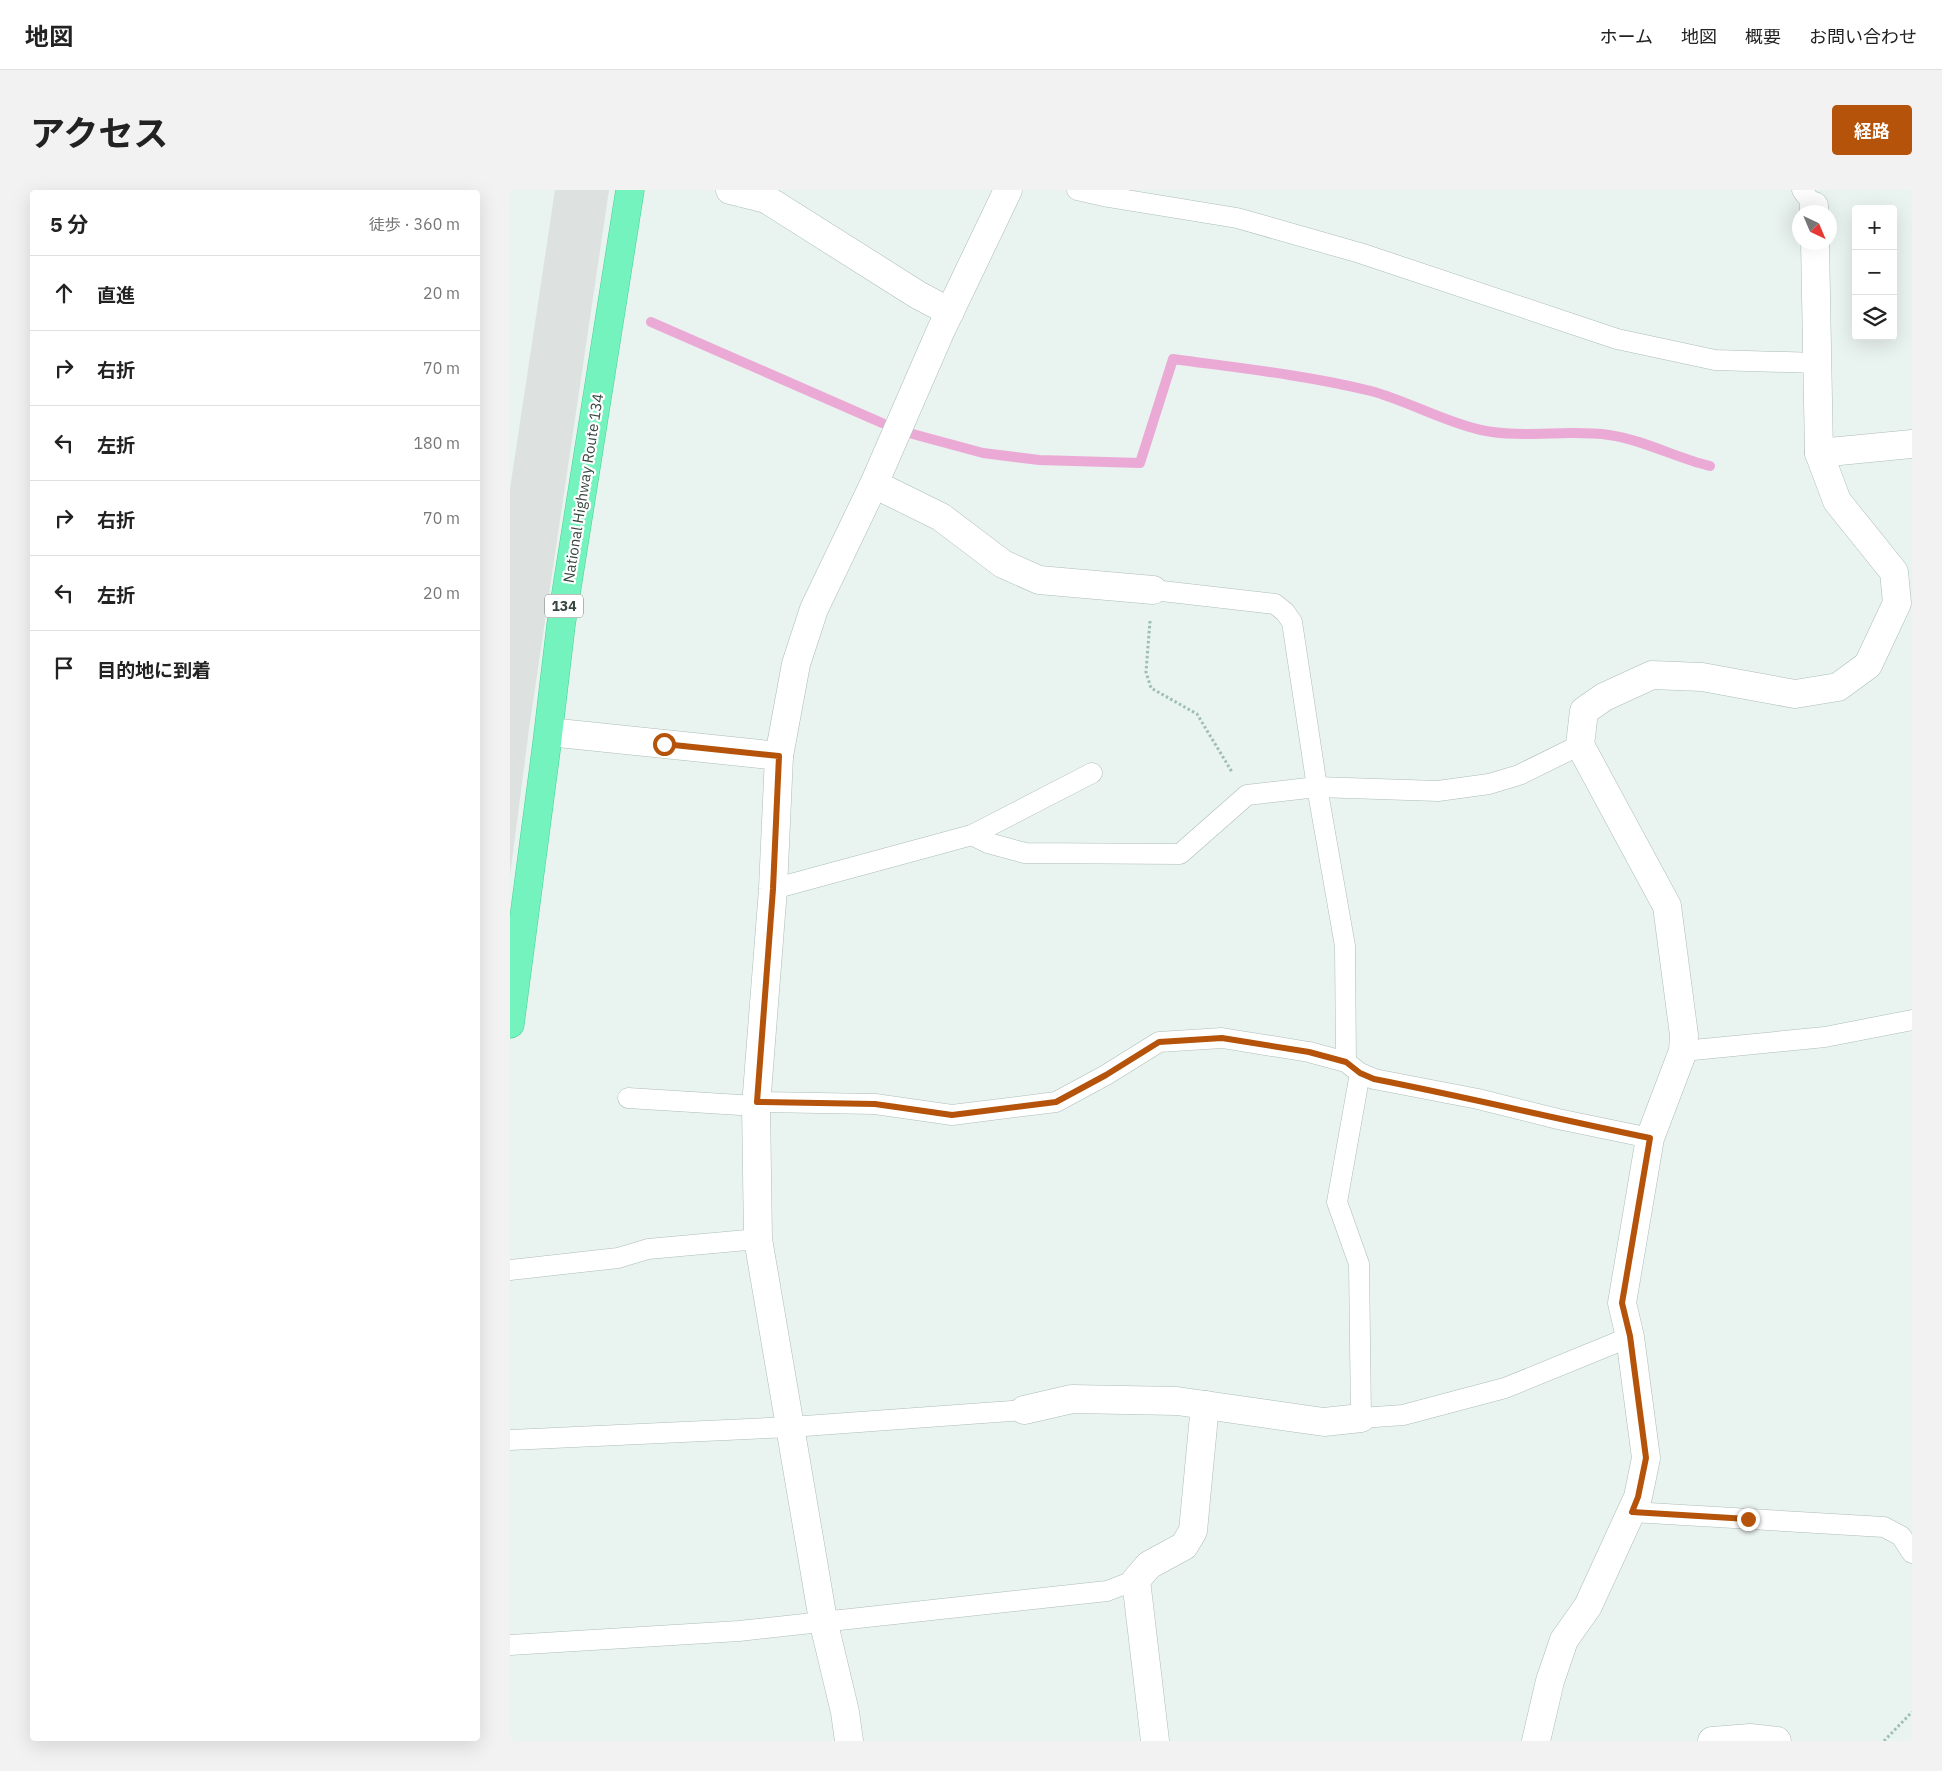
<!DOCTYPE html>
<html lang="ja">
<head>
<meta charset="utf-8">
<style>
	:root { --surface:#fff; --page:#f2f2f2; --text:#222; --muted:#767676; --line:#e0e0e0; --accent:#b45309 }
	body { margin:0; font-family:"IBM Plex Sans","Noto Sans JP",sans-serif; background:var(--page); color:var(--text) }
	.controls { position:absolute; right:15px; top:15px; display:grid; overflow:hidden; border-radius:5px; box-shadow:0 5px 20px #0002 }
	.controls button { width:45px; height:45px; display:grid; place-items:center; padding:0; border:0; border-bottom:1px solid var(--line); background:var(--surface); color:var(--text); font:25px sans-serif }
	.compass { position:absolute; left:1282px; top:15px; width:45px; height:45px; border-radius:50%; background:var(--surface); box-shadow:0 5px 20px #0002; rotate:136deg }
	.stop { position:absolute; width:15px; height:15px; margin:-11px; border:4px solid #b45309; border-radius:50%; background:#fff }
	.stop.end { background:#b45309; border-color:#fff; box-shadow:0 1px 5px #0008 }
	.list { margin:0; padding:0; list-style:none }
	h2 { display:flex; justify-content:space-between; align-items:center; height:65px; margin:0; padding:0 20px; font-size:21px }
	h2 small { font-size:16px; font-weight:400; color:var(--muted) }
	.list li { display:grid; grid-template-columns:32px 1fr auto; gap:15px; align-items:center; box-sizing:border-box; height:75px; padding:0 20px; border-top:1px solid var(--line) }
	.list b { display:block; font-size:19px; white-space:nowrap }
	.list em { font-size:16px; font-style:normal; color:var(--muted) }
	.icon { flex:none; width:28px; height:28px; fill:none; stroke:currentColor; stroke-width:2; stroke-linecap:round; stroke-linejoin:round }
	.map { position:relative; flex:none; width:1402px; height:1551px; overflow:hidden; border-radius:5px }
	header { display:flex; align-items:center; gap:30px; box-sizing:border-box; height:70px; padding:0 25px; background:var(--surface); border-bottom:1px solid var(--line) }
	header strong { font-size:24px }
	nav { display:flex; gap:28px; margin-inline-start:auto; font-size:18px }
	.intro { display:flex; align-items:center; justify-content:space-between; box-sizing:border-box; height:120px; padding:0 30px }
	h1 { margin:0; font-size:35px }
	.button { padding:12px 22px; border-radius:5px; background:var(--accent); color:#fff; font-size:18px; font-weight:700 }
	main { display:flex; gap:30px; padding:0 30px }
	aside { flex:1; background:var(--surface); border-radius:5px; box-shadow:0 5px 20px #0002 }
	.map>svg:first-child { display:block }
	.parking { fill:#dde2e0 }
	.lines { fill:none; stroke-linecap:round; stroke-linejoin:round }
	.stream { stroke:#ebaad6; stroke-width:10 }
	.lane-casing { stroke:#acbeb6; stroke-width:21 }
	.street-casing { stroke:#acbeb6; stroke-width:29 }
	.highway-casing { stroke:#44d291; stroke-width:29 }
	.path { stroke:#9ebfb0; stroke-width:3; stroke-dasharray:2.5 2.5; stroke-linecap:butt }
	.lane { stroke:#fff; stroke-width:20 }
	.street { stroke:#fff; stroke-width:28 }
	.highway { stroke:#74f3be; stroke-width:28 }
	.route { stroke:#b45309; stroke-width:6 }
	.labels { text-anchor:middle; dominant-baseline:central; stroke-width:4.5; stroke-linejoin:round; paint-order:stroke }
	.shield { fill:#fff; stroke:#747e79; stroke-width:1 }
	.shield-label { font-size:14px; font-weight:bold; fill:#38463f }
	.street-label { font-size:15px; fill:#38463f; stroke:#fff }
</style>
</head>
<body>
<header>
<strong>地図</strong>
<nav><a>ホーム</a><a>地図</a><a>概要</a><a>お問い合わせ</a></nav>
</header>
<div class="intro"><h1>アクセス</h1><a class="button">経路</a></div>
<main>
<aside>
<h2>5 分<small>徒歩 · 360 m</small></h2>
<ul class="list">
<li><svg class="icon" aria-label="ahead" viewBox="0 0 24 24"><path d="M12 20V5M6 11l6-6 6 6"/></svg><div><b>直進</b></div><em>20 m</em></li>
<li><svg class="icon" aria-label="right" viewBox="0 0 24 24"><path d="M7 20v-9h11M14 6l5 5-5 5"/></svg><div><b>右折</b></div><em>70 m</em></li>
<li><svg class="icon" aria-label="left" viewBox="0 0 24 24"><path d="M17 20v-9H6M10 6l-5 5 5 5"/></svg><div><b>左折</b></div><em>180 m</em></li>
<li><svg class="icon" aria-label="right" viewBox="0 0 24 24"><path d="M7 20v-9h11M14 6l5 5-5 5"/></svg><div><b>右折</b></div><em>70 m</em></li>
<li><svg class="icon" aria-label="left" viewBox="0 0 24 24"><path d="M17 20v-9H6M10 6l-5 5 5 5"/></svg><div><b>左折</b></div><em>20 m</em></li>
<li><svg class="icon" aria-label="arrive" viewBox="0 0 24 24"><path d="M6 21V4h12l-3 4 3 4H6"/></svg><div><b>目的地に到着</b></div></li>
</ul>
</aside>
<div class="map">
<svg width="1402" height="1551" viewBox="0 0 1402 1551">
	<rect width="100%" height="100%" fill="#e9f3ef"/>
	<polygon class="parking" points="45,0 99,0 19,539 0,686 0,299"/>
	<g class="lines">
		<g class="stream">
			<polyline points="141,132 372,233"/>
			<path d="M399 243 473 263 529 270 630 273 663 169C729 178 796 185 861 201 898 211 934 232 971 240 1013 249 1057 239 1099 245 1134 250 1166 268 1200 276"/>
		</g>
		<g class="lane-casing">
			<g id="lane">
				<polyline points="567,0 598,7 727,28 850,63 1107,149 1205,170 1307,173"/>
				<polyline points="1292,0 1304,16"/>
				<polyline points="643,400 765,414 775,422 782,432 807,597 835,756 836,872"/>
				<polyline points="462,645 478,653 515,663 670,664 737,605 807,597 928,601 979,594 1009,585 1070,555"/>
				<polyline points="263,699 462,645 582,583"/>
				<polyline points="1173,861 1315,847 1402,830"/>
				<polyline points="850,883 827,1012 849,1074 851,1228 893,1225 995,1198 1120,1147"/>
				<polyline points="118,908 246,916"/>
				<polyline points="247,912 365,914 442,925 546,912 596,885 649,852 712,848 799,862 836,872 850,883 864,889 968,909 1048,929 1140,948"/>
				<polyline points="0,1080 108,1068 138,1059 248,1049"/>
				<polyline points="0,1250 281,1237 514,1220"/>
				<polyline points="1122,1322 1374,1337 1391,1346 1402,1363"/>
				<polyline points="0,1455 229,1441 597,1401 626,1390"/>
			</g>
		</g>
		<g class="street-casing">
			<g id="street">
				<polyline points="220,0 256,9 408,105 440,122"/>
				<polyline points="1304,16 1304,22"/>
				<polyline points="1305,52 1309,263 1402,254"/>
				<polyline points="364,294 431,327 493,374 529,390 643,400"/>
				<polyline points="39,542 269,566"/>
				<polyline points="514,1220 562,1209 667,1211 814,1232 851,1228"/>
				<polyline points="339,1551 335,1522 313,1430 248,1049 246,916 263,699 269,566 286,474 304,419 364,294 431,140 498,0"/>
				<polyline points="645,1551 626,1390 639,1375 674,1356 683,1341 695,1215"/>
				<polyline points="1026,1551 1040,1491 1054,1450 1078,1416 1128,1307 1136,1268 1120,1147 1112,1113 1140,948 1173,861 1174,845 1157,716 1070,555 1074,521 1094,507 1142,485 1192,487 1285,504 1328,497 1358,475 1387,413 1384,382 1327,311 1309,263"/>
				<polyline points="1202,1551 1240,1548 1267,1551"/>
			</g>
		</g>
		<g class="highway-casing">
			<polyline id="highway" points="0,834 37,553 51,435 120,0"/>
		</g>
		<g class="path">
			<polyline points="640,431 636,482 641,498 687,524 722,582"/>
			<polyline points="1374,1551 1402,1522"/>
		</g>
		<use href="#lane" class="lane"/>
		<use href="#street" class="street"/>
		<use href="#highway" class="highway"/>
	</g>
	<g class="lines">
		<path class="route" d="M154 554 269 566 263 699 247 912 365 914 442 925 546 912 596 885 649 852 712 848 799 862 836 872 850 883 864 889C956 907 1047 929 1140 948L1112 1113 1120 1146 1136 1268 1128 1307 1122 1322 1238 1329"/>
	</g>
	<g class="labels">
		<rect class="shield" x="35" y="404.5" width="38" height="23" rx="4"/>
		<g class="shield-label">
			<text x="54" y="416">134</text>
		</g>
		<g class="street-label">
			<text transform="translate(73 298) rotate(-81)">National Highway Route 134</text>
		</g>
	</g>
</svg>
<div class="controls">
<button>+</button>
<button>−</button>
<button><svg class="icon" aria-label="layers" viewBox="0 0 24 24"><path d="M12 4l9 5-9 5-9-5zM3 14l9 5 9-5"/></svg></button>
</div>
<svg class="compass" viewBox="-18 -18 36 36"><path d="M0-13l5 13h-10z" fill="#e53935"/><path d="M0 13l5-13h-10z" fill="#767676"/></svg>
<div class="stop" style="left:154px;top:554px"></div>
<div class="stop end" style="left:1238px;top:1329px"></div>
</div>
</main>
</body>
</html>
